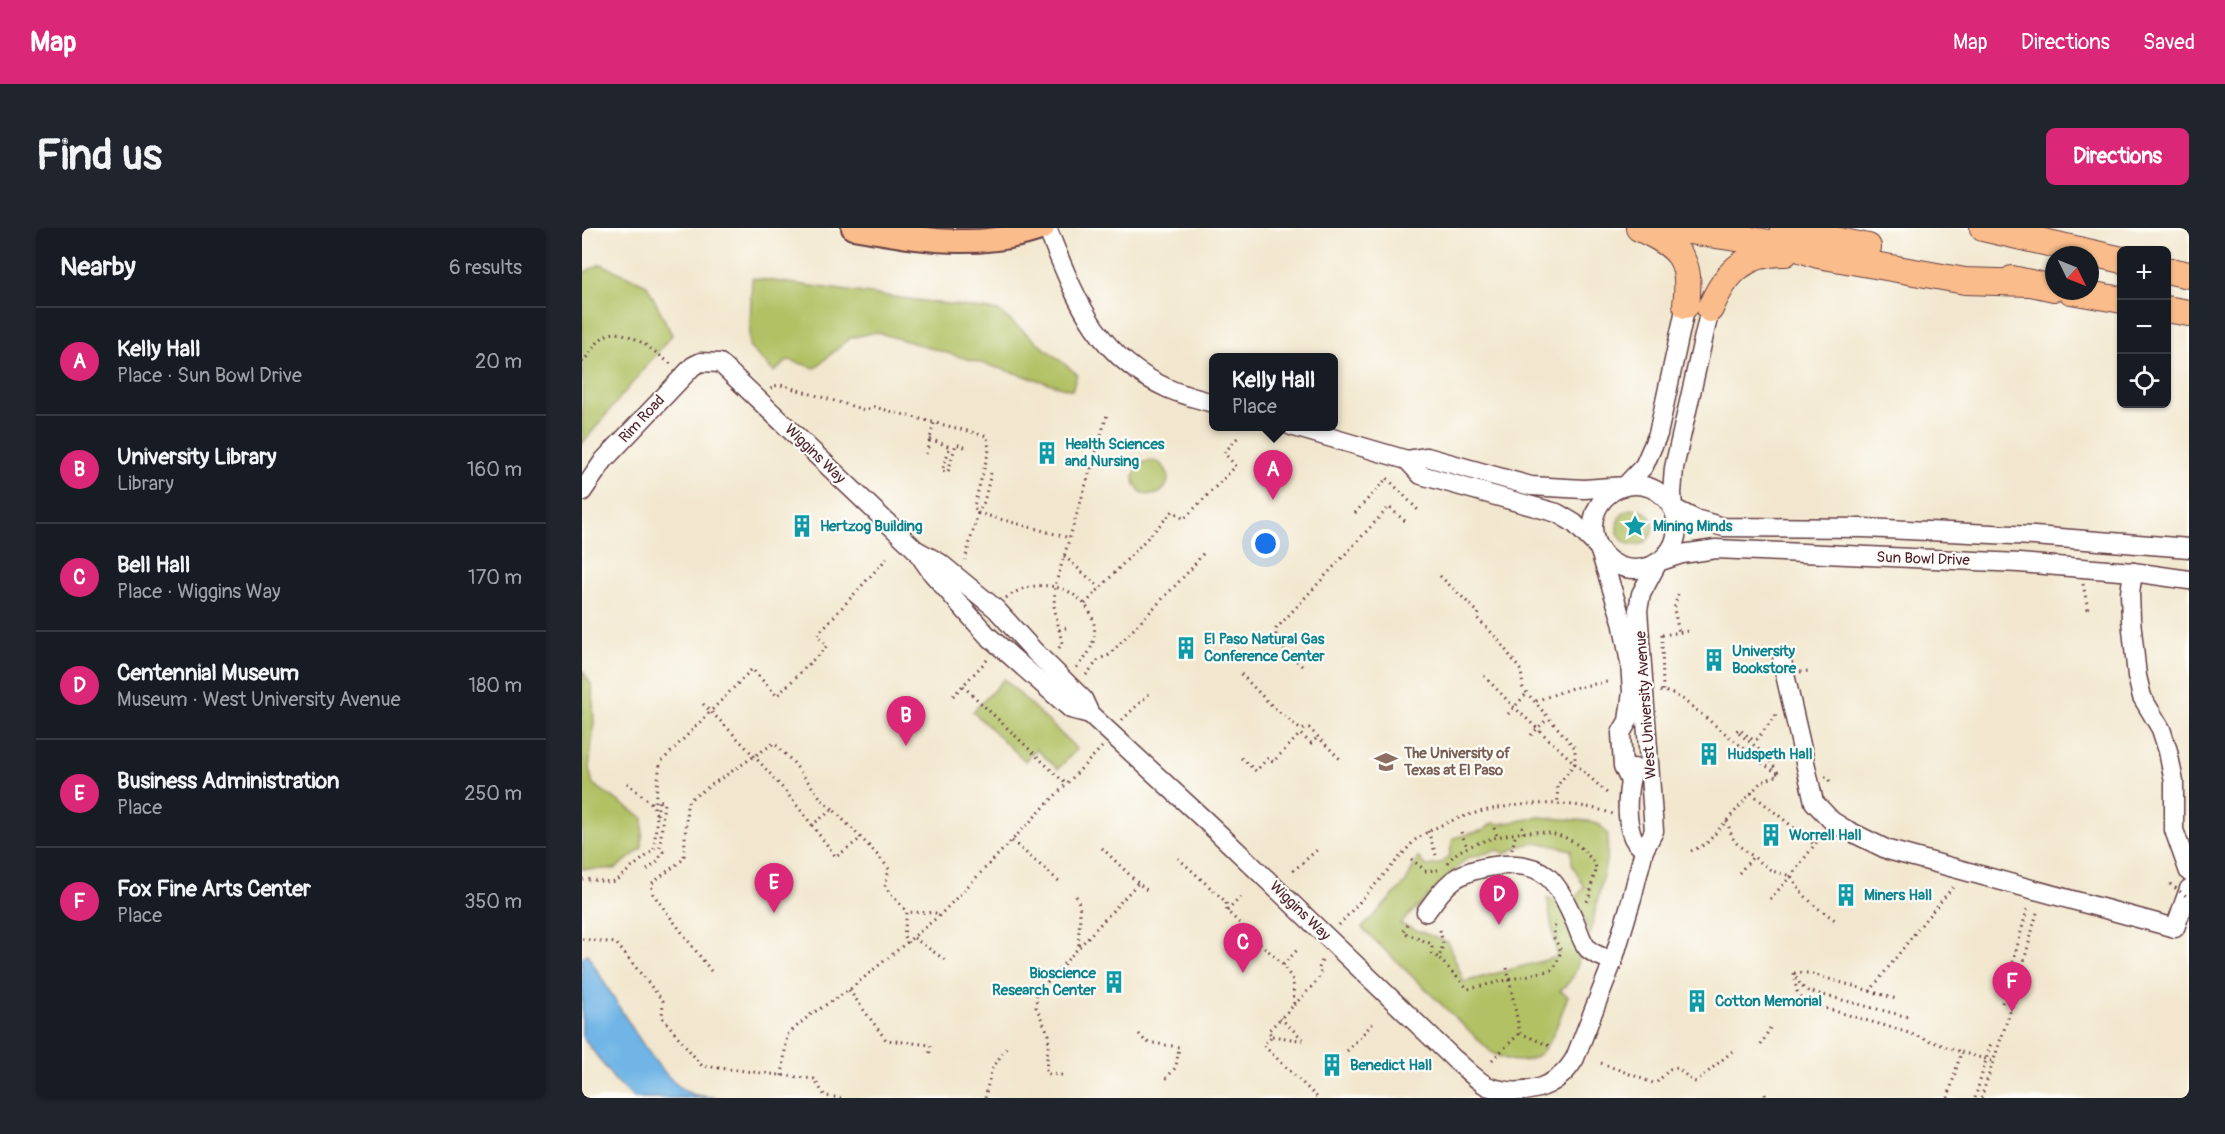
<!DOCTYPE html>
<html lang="en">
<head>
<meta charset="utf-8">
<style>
	:root { --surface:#171b24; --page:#20242c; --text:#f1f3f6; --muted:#9ea1a6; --line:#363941; --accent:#db2777 }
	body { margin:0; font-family:Pangolin,sans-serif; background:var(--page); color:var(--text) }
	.controls { position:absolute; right:18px; top:18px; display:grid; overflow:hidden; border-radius:9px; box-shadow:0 2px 4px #0004 }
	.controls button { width:54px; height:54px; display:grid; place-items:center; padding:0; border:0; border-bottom:2px solid var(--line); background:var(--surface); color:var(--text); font:30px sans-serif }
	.compass { position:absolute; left:1463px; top:18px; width:54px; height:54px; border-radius:50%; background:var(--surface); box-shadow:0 2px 4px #0004; rotate:133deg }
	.you { position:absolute; left:684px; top:316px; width:21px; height:21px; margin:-15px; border:4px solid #fff; border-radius:50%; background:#1a73e8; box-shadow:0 0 0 9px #1a73e833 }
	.badge { display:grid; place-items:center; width:39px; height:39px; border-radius:50%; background:var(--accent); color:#fff; font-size:20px; font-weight:700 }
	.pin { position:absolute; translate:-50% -50px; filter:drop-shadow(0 2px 3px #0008) }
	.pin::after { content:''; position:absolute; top:32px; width:21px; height:18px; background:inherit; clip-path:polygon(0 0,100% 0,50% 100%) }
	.popup { position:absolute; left:627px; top:125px; width:129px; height:78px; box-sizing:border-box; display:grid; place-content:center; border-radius:9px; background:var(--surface); filter:drop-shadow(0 2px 4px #0005); font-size:20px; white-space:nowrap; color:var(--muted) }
	.popup b { font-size:22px; color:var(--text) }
	.popup::after { content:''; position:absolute; left:50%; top:100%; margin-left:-12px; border:12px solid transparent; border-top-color:var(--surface) }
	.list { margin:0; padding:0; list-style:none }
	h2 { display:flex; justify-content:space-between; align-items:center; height:78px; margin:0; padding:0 24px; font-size:26px }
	h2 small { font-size:20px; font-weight:400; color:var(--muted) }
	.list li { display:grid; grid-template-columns:39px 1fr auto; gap:18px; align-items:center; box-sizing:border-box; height:108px; padding:0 24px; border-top:2px solid var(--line) }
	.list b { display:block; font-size:22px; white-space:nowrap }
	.list p { margin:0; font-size:20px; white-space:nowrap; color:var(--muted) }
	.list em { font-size:20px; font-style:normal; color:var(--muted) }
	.icon { flex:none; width:33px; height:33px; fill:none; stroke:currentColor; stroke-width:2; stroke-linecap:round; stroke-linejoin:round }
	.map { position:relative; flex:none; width:1607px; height:870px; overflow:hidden; border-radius:9px }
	header { display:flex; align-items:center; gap:36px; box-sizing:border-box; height:84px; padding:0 30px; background:var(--accent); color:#fff }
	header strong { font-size:28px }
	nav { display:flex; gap:33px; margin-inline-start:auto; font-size:21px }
	.intro { display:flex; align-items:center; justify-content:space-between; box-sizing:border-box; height:144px; padding:0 36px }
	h1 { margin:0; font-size:42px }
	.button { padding:15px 27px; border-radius:9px; background:var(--accent); color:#fff; font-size:21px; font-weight:700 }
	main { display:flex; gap:36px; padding:0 36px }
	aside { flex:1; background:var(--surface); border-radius:9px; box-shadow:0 2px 4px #0004 }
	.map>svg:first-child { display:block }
	.green { fill:#b1c164; stroke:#7e7048; stroke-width:1.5 }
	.water { fill:#6fb5e6; stroke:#5c6a88; stroke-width:1.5 }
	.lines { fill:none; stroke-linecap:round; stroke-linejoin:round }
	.minor-casing { stroke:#633d43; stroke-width:21 }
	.major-casing { stroke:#633d43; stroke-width:26 }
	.highway-casing { stroke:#633d43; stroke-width:28 }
	.path { stroke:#633d43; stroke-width:3; stroke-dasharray:1.5 4.5; stroke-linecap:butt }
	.minor { stroke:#fff; stroke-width:18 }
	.major { stroke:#f9bc8a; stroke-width:22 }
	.highway { stroke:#f9bc8a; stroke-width:26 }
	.path-bridge { stroke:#633d43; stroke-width:3; stroke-dasharray:1.5 4.5; stroke-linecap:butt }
	.labels { text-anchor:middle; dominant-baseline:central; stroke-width:4.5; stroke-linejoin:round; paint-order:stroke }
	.street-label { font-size:15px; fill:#4a1f2b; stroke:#fdfcf7 }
	.culture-label { font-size:15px; font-weight:bold; fill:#0d838f; stroke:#fdfcf7; text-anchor:start }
	.education-label { font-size:15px; font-weight:bold; fill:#785e54; stroke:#fdfcf7; text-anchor:start }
</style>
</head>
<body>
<header>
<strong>Map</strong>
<nav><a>Map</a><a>Directions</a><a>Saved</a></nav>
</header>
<div class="intro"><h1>Find us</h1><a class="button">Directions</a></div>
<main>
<aside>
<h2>Nearby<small>6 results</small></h2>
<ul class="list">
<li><span class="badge">A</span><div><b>Kelly Hall</b><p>Place · Sun Bowl Drive</p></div><em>20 m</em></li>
<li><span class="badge">B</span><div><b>University Library</b><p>Library</p></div><em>160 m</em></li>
<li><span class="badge">C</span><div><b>Bell Hall</b><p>Place · Wiggins Way</p></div><em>170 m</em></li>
<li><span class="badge">D</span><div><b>Centennial Museum</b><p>Museum · West University Avenue</p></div><em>180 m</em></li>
<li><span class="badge">E</span><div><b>Business Administration</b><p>Place</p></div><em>250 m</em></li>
<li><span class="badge">F</span><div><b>Fox Fine Arts Center</b><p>Place</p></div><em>350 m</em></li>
</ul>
</aside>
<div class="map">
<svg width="1607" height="870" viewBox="0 0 1607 870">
	<rect width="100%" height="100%" fill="#fdfcf7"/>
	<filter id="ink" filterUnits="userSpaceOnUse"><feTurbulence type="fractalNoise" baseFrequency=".0167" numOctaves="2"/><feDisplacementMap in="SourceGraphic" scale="12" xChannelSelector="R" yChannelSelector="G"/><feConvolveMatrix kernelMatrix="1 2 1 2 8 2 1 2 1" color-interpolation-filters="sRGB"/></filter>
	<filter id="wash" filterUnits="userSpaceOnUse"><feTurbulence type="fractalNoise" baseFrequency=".008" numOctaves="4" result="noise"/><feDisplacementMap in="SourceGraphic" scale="24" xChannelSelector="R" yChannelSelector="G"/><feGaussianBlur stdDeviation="1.35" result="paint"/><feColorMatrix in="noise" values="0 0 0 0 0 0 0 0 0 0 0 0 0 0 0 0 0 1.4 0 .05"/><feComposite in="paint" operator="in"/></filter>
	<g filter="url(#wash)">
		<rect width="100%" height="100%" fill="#f2e7ce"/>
		<g class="green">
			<polygon points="19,36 65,57 90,107 0,216 0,45"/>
			<polygon points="170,50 416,83 495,146 490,162 294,104 268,110 233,140 207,132 192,144 167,119"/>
			<circle cx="569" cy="250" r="17"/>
			<circle cx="1053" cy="299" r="18"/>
			<polygon points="0,442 10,458 12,495 7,541 11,556 61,590 60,620 33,641 0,641"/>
			<polygon points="422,451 495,521 476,541 454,521 443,533 391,484"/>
			<path d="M957 589 1006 593 1018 597 1026 607 1025 629 1008 707 994 670 1002 659 990 636 989 622C962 616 948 609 923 626L917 622 885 630 818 696 866 714 882 754 975 729 965 670 979 676C992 710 1012 734 978 763L986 768C971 807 962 852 910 825L780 700 824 654 836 629 844 638 857 636 867 629 871 610 902 602 910 595 919 596Z"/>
		</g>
		<path class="water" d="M5 726C26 759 74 850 107 865 116 869 129 869 139 870H52L32 851 0 808V730Z"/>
	</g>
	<g filter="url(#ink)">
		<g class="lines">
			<g class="minor-casing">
				<g id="minor">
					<path d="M465 0C494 70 512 127 587 161 601 167 616 171 631 175"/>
					<polyline points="1128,81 1092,240 1090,265 1091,280 1113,291 1142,299 1282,300 1452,308 1607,320"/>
					<polyline points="709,198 825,232 839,247 975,285 992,295 1017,320 1040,393 1048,435 1050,464 1046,493 1039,505 1041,538 1047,551"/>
					<polyline points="825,232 845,229 949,258 1002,261 1043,258 1062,238 1076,206 1104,77"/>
					<circle cx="1053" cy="299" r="42"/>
					<polyline points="0,264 22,232 111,138 119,134 138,135 334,322 350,345 405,407 489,481 508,486"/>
					<path d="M334 322 358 335 414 381 453 424 501 471 508 486 628 597 872 831C883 840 893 851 905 858 938 870 975 862 993 830L1031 733 1050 670 1062 622 1072 603 1056 382 1059 366 1076 334 1100 326 1134 321 1437 335 1551 344 1607 352"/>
					<polyline points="1551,344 1548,365 1549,392 1555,448 1560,469 1579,501 1586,523 1592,554 1592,602 1607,644"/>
					<polyline points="1200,433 1232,574 1250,593 1263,601 1306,622 1593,700 1607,661"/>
					<path d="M1052 540C1045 558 1043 589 1050 607 1052 614 1058 618 1062 622"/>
					<path d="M844 684C866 654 874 643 913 638 964 631 975 654 994 696 997 704 1000 715 1006 721 1012 727 1023 730 1031 733"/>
				</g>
			</g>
			<g class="major-casing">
				<path id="major" d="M271 0C334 11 398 23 461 0"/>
			</g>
			<g class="highway-casing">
				<g id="highway">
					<path d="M1057 0C1098 19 1110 30 1104 77"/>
					<polyline points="1086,0 1209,18 1236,27 1383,53 1447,55"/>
					<polyline points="1401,0 1540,32"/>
					<polyline points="1201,1 1286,19"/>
					<polyline points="1584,42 1607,47"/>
					<polyline points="1430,51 1472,60"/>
					<polyline points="1489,63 1540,72"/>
					<path d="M1128 81C1143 46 1162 24 1203 25"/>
					<polyline points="1584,81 1607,85"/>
				</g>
			</g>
			<g class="path">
				<path d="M0 134C7 128 11 119 18 112 38 91 72 124 89 136"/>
				<polyline points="189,161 191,158 199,157 283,182 292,179 405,208 407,222 392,278 396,285 383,332"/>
				<polyline points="348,211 368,219 360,243 366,244 374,216 383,219"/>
				<polyline points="344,226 352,195"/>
				<polyline points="409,245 402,274 396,285 488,310"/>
				<polyline points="773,285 805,250 836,282"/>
				<polyline points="482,328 518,360"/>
				<polyline points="858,348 897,385 895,390 915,410 939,443 941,460 945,465 993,520 993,535 975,558 976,576"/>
				<polyline points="1501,356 1506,381 1510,382"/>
				<polyline points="1096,366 1092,381 1097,405"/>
				<path d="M424 370C478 331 547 392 493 441"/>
				<polyline points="503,376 591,283 602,291 654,238 642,225 658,207"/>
				<polyline points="477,402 484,400"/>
				<polyline points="1080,407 1081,464"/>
				<polyline points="1080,407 1107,403"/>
				<polyline points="477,420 480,415 472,378 473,358 525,187"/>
				<polyline points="720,438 694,413 694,401 807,279 824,294"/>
				<polyline points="1218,444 1227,443"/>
				<polyline points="659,446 688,476 719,502 727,500 758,531"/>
				<polyline points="504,447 517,431 527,427 609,341 623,323"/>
				<polyline points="902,448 932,479 1027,567"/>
				<polyline points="381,458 484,556"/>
				<polyline points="1078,463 1087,464 1099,470 1180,535 1198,547"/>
				<polyline points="371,468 406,431"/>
				<polyline points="954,473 990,460 1025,454"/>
				<path d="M121 476C160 514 197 553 230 597L251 581C269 601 291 620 307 641L303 659 325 684"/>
				<polyline points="926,486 945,465"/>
				<polyline points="1194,487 1175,511 1171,512 1157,501 1154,503 1183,526 1197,546"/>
				<polyline points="540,492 567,466"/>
				<polyline points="949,507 966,490"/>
				<polyline points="659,530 674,543 686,530 691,534 718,506 729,515 736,509"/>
				<polyline points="1243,549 1246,549 1248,555"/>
				<polyline points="45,555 69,575 71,580"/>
				<polyline points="1169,565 1233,617"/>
				<polyline points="75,587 77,572"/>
				<polyline points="1145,593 1150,609 1156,617 1190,643 1209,648 1220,665 1233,678 1256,694"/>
				<polyline points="230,597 254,629 278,611"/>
				<polyline points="940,598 941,605"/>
				<polyline points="912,600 915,608"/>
				<polyline points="846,603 854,627"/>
				<polyline points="879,604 885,619"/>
				<polyline points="430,613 478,654"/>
				<polyline points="520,620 556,655"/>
				<polyline points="930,622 934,605"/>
				<polyline points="1109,623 1124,616 1179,554 1197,547"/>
				<polyline points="596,630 644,674 645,683 701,737 711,752 712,777 686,803 690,808 681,817 736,870"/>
				<polyline points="829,631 844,643 856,642"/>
				<path d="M866 635C873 623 884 620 896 615 930 603 979 594 1005 626 1007 629 1012 633 1013 637 1016 644 1011 648 1010 655 1008 663 1009 669 1003 676"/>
				<polyline points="65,642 75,634 81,624 78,619 82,574 77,572"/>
				<polyline points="711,643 735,622"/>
				<polyline points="1157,645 1170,630"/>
				<polyline points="0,651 28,654 33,653 72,622 75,587 72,582 78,535 170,441 195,468 245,418 235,407 305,330"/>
				<path d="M494 668C502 682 495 702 497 719"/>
				<polyline points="1188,671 1209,648 1240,607"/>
				<polyline points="645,683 660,668"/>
				<polyline points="825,696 821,703 823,705 847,715 850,718 850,726 857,730"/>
				<path d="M757 697 833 612C882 577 974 565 1031 586"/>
				<polyline points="858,702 861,716 857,730 886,761 969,742 974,737 979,723 972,710 973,693"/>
				<polyline points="332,710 366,734"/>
				<polyline points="0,711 34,715 81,773 80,789 120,838 232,851 243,868 259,870"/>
				<polyline points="326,715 322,708 325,684 353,685 358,687"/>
				<polyline points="701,737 716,721"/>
				<polyline points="737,740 741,730"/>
				<polyline points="925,740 938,805 970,819"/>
				<polyline points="129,743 71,666 69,656 99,633 102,628 105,577 107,572 192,515 211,534 241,573 251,581"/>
				<polyline points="1212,745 1227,745 1288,763 1343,692 1372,658"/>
				<path d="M1212 745C1214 757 1213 769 1225 775L1321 803 1379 824"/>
				<polyline points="1214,749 1219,758 1226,763 1326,789"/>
				<polyline points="267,762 304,812 349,817 347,828"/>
				<polyline points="1288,763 1314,771"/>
				<polyline points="1420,775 1446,678"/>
				<polyline points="712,777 736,752 739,743"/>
				<polyline points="557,806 564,814 597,819 594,839 583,852"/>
				<polyline points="690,808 723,813 698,790"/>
				<polyline points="1179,817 1188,800"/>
				<polyline points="765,823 792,794"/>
				<polyline points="910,832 938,805"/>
				<polyline points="1019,835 1071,855 1074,855 1088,841 1096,840 1110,853 1114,854 1153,821"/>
				<polyline points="480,847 465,846 464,843 467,807 454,779 455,765 556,655 566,663"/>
				<polyline points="200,848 205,807 228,787 267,762 358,687 520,519"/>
				<polyline points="1183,866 1184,870"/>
				<polyline points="403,870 409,843 425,818"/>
				<polyline points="1366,870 1379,824 1410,833"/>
				<polyline points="1399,870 1430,778 1456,681"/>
			</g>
			<use href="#minor" class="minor"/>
			<use href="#major" class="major"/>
			<use href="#highway" class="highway"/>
			<g class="path-bridge">
				<polyline points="1588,656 1607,670"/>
				<polyline points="1393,870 1409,815"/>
			</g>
		</g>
	</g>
	<defs>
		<g id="building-bare" transform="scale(1.8)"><path d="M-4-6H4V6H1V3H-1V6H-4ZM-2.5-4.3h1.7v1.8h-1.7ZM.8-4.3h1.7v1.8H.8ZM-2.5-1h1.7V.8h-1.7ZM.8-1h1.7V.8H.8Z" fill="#0f9aa8" stroke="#fdfcf7" stroke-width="2.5" paint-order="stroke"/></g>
		<g id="sight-bare" transform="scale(1.8)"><path d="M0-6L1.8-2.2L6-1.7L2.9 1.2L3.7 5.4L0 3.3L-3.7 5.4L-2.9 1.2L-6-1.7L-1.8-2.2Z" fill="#0f9aa8" stroke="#fdfcf7" stroke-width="2.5" paint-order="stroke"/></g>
		<g id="university-bare" transform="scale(1.8)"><path d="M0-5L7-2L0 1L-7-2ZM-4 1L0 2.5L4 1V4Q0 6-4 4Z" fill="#8d6e63" stroke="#fdfcf7" stroke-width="2.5" paint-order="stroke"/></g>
	</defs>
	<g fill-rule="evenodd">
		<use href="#building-bare" x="465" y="225"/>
		<use href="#building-bare" x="220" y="298"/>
		<use href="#sight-bare" x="1053" y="298"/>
		<use href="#building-bare" x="604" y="420"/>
		<use href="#building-bare" x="1132" y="432"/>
		<use href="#building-bare" x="1127" y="526"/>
		<use href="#university-bare" x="804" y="534"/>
		<use href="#building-bare" x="1189" y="607"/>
		<use href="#building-bare" x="1264" y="667"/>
		<use href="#building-bare" x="532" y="754"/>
		<use href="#building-bare" x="1115" y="773"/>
		<use href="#building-bare" x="750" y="837"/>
	</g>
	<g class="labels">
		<g class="street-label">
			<text transform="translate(60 191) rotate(-47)">Rim Road</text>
			<text transform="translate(233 226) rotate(44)">Wiggins Way</text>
			<text transform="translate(1341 331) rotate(2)">Sun Bowl Drive</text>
			<text transform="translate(1064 477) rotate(-94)">West University Avenue</text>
			<text transform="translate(718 683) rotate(44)">Wiggins Way</text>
		</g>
		<g class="culture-label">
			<text x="483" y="216">Health Sciences<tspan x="483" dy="17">and Nursing</tspan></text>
			<text x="238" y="298">Hertzog Building</text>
			<text x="1071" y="298">Mining Minds</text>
			<text x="622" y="411">El Paso Natural Gas<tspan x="622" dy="17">Conference Center</tspan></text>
			<text x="1150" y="423">University<tspan x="1150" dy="17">Bookstore</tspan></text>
			<text x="1145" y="526">Hudspeth Hall</text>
			<text x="1207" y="607">Worrell Hall</text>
			<text x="1282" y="667">Miners Hall</text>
			<text x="514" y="745" text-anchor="end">Bioscience<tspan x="514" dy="17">Research Center</tspan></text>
			<text x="1133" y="773">Cotton Memorial</text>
			<text x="768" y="837">Benedict Hall</text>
		</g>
		<g class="education-label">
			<text x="822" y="525">The University of<tspan x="822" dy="17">Texas at El Paso</tspan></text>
		</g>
	</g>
</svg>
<div class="controls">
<button>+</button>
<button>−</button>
<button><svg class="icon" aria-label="locate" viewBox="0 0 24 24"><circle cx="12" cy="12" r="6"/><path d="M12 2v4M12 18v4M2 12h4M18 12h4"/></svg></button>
</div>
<svg class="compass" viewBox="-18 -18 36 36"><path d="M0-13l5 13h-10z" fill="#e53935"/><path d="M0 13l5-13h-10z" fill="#9ea1a6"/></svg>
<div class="you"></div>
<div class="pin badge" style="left:691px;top:272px">A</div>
<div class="popup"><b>Kelly Hall</b>Place</div>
<div class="pin badge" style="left:324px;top:518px">B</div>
<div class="pin badge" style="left:661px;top:745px">C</div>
<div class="pin badge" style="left:917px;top:697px">D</div>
<div class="pin badge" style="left:192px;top:685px">E</div>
<div class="pin badge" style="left:1430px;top:784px">F</div>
</div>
</main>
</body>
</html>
